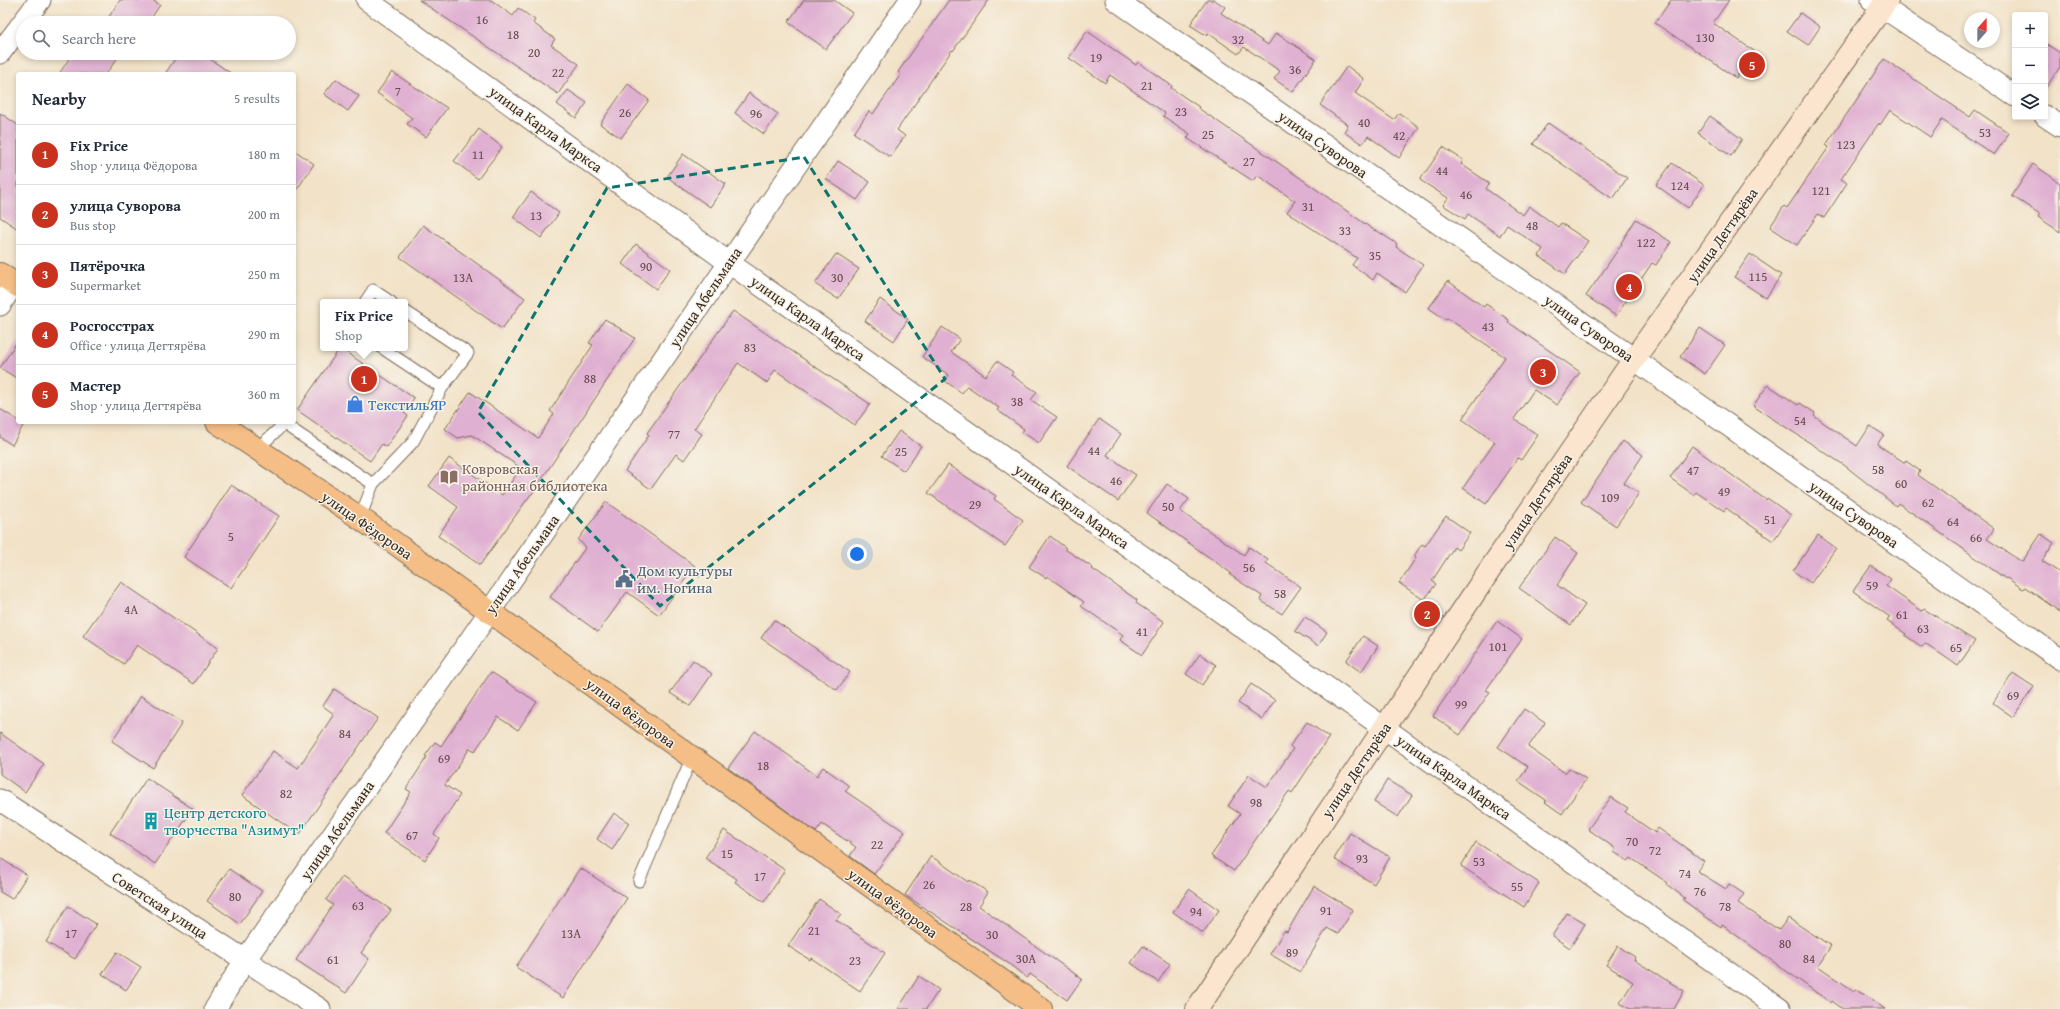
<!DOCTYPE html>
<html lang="en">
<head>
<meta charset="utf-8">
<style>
	:root { --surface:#fff; --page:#f6f6f7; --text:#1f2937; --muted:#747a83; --line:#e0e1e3; --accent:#c8321e }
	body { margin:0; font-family:"Gentium Book Plus",serif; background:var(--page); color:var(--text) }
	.controls { position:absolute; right:12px; top:12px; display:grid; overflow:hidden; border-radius:4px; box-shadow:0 2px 6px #0003 }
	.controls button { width:36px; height:36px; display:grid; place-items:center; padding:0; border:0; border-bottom:1px solid var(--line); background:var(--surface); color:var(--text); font:20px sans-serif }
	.compass { position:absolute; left:1964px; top:12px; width:36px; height:36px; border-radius:50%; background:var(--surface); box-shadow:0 2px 6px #0003; rotate:21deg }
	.you { position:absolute; left:857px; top:554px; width:14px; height:14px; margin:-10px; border:3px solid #fff; border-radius:50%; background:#1a73e8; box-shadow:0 0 0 6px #1a73e833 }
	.badge { display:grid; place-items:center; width:26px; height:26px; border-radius:50%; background:var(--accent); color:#fff; font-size:13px; font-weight:700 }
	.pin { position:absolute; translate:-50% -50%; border:2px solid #fff; box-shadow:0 1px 4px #0006 }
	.popup { position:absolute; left:320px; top:299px; width:88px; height:52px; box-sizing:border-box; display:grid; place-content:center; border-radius:4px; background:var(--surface); filter:drop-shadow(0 1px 3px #0005); font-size:13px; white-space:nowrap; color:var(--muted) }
	.popup b { font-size:15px; color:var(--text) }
	.popup::after { content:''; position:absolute; left:50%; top:100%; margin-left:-8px; border:8px solid transparent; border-top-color:var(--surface) }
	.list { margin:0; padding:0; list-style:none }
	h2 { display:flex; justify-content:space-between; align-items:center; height:52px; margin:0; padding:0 16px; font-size:17px }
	h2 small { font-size:13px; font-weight:400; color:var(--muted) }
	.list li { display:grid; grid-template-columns:26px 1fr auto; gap:12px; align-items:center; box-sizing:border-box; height:60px; padding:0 16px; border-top:1px solid var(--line) }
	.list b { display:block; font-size:15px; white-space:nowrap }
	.list p { margin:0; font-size:13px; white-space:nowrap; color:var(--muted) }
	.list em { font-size:13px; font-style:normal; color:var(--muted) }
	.icon { flex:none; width:22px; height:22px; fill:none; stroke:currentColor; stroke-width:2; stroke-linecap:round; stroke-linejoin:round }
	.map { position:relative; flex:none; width:2060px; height:1009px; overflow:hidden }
	.search { position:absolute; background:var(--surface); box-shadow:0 2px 6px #0003; left:16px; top:16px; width:280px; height:44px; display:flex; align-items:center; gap:10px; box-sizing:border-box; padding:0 14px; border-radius:22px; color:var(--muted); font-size:15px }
	.panel { position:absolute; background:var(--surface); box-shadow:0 2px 6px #0003; left:16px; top:72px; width:280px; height:352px; border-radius:4px }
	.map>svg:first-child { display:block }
	.building { fill:#e0b0d2 }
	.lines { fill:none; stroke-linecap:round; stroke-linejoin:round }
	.lane-casing { stroke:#7b6a59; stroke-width:13 }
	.street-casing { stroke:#7b6a59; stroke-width:23 }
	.secondary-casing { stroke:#7b6a59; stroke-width:24 }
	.primary-casing { stroke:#7b6a59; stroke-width:24 }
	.lane { stroke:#fff; stroke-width:11 }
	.street { stroke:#fff; stroke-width:21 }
	.secondary { stroke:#fbe5cf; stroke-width:22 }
	.primary { stroke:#f5be86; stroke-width:22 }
	.marked { fill:none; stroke:#0f766e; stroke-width:3; stroke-dasharray:8 5; stroke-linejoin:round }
	.labels { text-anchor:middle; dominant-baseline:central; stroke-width:3; stroke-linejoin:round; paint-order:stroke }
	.number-label { font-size:13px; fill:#644c4b }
	.street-label { font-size:15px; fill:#3b2a1e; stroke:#f7f3e8 }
	.shop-label { font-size:15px; fill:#366cbe; stroke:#f7f3e8; text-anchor:start }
	.education-label { font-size:15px; fill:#785e54; stroke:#f7f3e8; text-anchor:start }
	.service-label { font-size:15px; fill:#4e5e75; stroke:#f7f3e8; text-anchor:start }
	.culture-label { font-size:15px; fill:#0d838f; stroke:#f7f3e8; text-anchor:start }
</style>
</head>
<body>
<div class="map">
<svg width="2060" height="1009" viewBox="0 0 2060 1009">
	<rect width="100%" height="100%" fill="#f7f3e8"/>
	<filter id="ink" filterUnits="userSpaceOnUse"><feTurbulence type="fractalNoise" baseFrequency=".025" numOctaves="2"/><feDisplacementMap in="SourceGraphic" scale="8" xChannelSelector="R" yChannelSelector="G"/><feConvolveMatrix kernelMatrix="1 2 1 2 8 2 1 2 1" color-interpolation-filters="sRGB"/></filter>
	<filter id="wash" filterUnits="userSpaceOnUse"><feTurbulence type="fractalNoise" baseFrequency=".012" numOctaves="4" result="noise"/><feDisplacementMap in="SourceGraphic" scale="16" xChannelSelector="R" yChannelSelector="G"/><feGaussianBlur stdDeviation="0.9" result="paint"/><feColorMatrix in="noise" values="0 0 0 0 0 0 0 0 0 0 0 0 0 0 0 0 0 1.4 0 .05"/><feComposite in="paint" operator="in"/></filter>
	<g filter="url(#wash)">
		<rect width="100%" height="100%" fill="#f2e2c7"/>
		<g id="blocks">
			<g class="building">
				<polygon points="120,0 152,0 160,5 148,23 105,23"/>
				<polygon points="419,0 491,0 513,16 518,8 535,20 533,23 555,39 551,45 579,64 558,94"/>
				<polygon points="804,0 834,0 852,13 826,49 788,22"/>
				<polygon points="949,0 989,0 953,51 952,50 897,130 905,136 890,157 854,133 869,111 873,114 901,74 898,72"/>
				<polygon points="1207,0 1215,0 1225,7 1221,13 1268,45 1276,33 1316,59 1293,92 1274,79 1280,71 1244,47 1238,54 1208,33 1206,35 1190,25"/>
				<polygon points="1671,0 1729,0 1713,23 1754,51 1736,78 1655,23"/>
				<polygon points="1800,13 1820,27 1808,45 1787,31"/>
				<polygon points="1087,31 1136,65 1138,62 1172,86 1171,88 1199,107 1198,108 1296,175 1375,231 1376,230 1397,244 1396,247 1423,265 1405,292 1377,273 1373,280 1352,265 1357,258 1287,212 1295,201 1257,175 1253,181 1187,138 1190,134 1163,116 1165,113 1110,75 1105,83 1069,58"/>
				<polygon points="2045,43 2060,53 2060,67 2045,89"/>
				<polygon points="73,53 121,53 106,74 59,74"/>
				<polygon points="179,53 201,53 232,74 165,74"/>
				<polygon points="1884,59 1970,117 1975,110 2009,133 1994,155 1942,120 1930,137 1890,110 1880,125 1879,123 1841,179 1847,183 1824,218 1818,214 1797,245 1770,227 1784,206 1787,208 1829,147 1826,145"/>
				<polygon points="1347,66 1364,79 1355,93 1394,120 1399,113 1419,127 1399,158 1368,136 1362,144 1344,132 1348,125 1320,105"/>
				<polygon points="392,72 447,108 426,137 407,124 412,118 377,93"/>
				<polygon points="336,79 359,96 348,111 324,94"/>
				<polygon points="628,84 649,100 621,138 600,124"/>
				<polygon points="568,90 587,103 576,118 557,104"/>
				<polygon points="749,93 778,114 764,134 735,113"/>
				<polygon points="0,113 18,125 18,229 0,217"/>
				<polygon points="1710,116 1742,139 1731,156 1698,133"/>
				<polygon points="1548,123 1627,178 1613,199 1533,144"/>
				<polygon points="479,129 502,147 478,179 454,161"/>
				<polygon points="1443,147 1463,160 1461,164 1489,183 1486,189 1523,215 1529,206 1558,227 1561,223 1588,241 1565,274 1539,256 1543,249 1507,225 1500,236 1468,214 1465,219 1443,205 1448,198 1420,180"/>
				<polygon points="294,150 314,164 294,194"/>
				<polygon points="683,154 726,184 710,207 667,177"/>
				<polygon points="838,161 870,182 857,200 826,179"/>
				<polygon points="1672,163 1704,185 1688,208 1656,185"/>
				<polygon points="2033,164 2060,183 2060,232 2038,217 2040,214 2012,196"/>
				<polygon points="531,192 559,213 541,238 513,217"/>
				<polygon points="1636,219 1671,242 1656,265 1652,263 1616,316 1586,296 1622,244 1621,243"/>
				<polygon points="423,225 525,298 502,329 400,257"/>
				<polygon points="636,244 670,269 656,289 622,264"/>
				<polygon points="836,254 859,269 838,299 815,284"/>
				<polygon points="1750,254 1781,275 1766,298 1734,277"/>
				<polygon points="1448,281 1484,307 1486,304 1509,320 1508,322 1580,372 1557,405 1534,390 1514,419 1538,435 1521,460 1518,458 1486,504 1463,488 1495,442 1462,419 1505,357 1447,318 1446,320 1429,308"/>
				<polygon points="880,299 908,319 894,341 865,321"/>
				<polygon points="733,311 870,404 855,425 775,370 767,383 738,363 694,429 702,434 684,460 676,454 651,489 625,471 649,435 647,433"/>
				<polygon points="605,319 635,338 532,494 531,494 480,565 438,536 458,507 429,486 449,458 502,495 521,468 472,435 458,438 445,429 470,392 538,438 554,414 550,411 593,345 589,343"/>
				<polygon points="942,327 960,339 951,352 986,376 997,361 1013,372 1011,375 1037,392 1031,400 1057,417 1039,443 1022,432 1024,429 997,410 999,408 967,386 962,393 945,381 949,375 922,357"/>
				<polygon points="1700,328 1725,345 1705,374 1680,357"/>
				<polygon points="18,340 18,379 0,368"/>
				<polygon points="340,348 414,398 404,413 408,416 386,447 382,444 370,461 297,410"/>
				<polygon points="1768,385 1798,405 1800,403 1815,413 1814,416 1857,446 1870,426 1884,435 1877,444 1905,463 1906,461 1920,471 1918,475 1994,529 1987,539 2022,562 2041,534 2054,543 2042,561 2060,573 2060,612 2025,587 2023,589 2007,578 2006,579 1898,503 1896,506 1844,465 1753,406"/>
				<polygon points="0,409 24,424 12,445 0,437"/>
				<polygon points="1099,419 1121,434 1107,455 1136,475 1118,501 1067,466"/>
				<polygon points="899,431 921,446 904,471 882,456"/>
				<polygon points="1623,441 1643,455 1624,483 1639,493 1616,526 1581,502"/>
				<polygon points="1692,446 1766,500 1767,498 1791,515 1773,541 1726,508 1724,511 1696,492 1694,495 1670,478"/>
				<polygon points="948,465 996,496 994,499 1023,520 1005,546 928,493"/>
				<polygon points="1167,484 1189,499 1180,511 1244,555 1249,547 1268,560 1266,563 1301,587 1282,614 1260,600 1262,596 1230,575 1231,573 1147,513"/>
				<polygon points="231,485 279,516 231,588 184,557"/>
				<polygon points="606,502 695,566 659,615 627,592 598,632 550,597 586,547 578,540"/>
				<polygon points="1446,516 1470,533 1458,550 1454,547 1432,581 1436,584 1424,600 1399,583 1416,558 1414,556 1422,544 1425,546"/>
				<polygon points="1818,535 1836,548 1811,583 1793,571"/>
				<polygon points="1050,536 1066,548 1065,549 1093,568 1092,569 1137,600 1136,603 1164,622 1142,655 1120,640 1123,635 1081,606 1084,602 1047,576 1046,578 1029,567"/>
				<polygon points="1555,537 1578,553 1557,585 1585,605 1571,625 1519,588"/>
				<polygon points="1871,566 1891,579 1886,586 1922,611 1924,609 1975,641 1958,666 1925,643 1922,647 1905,635 1906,634 1887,621 1890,617 1853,591"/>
				<polygon points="121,582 218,648 194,684 137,645 124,664 83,636"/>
				<polygon points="1305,617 1327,632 1318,646 1295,631"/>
				<polygon points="774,620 850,672 837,690 761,638"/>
				<polygon points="1497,621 1522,639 1486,690 1490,692 1460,735 1433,716"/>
				<polygon points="1363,636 1378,646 1361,672 1346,661"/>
				<polygon points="1200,654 1216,665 1202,685 1186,674"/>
				<polygon points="693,660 712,674 690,706 670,693"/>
				<polygon points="491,672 537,702 518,730 498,717 475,751 470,748 445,785 460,795 434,834 439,838 425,860 384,833 411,792 406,789 427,757 425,756 435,742 441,746"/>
				<polygon points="2013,673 2034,687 2013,717 1993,703"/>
				<polygon points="1251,684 1275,700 1262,719 1238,703"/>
				<polygon points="334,689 378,718 299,835 242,795 273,751 298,768 334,714 323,706"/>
				<polygon points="141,696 182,723 153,768 112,741"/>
				<polygon points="1524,709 1545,723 1528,747 1565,773 1569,768 1586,779 1562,814 1545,802 1546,800 1518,781 1528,767 1498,747"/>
				<polygon points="1307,722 1329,737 1292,793 1289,791 1234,871 1211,856 1240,814 1228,806 1249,775 1267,787 1293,749 1290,746"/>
				<polygon points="755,731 817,776 823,767 849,786 845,791 905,832 874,874 850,856 856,847 822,824 816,832 728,768"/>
				<polygon points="0,733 44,764 25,792 0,774"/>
				<polygon points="147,778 193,809 155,864 110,833"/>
				<polygon points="1387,780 1412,795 1398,817 1374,802"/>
				<polygon points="1611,797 1628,808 1625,812 1655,833 1658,828 1704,861 1697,871 1726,889 1729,884 1744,894 1738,903 1779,930 1788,918 1831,946 1818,966 1854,991 1856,989 1885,1009 1843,1009 1832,1001 1831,1003 1722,925 1721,927 1706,917 1683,900 1685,898 1666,884 1668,883 1631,858 1628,861 1614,852 1616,849 1588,829"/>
				<polygon points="614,813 629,823 612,850 597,839"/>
				<polygon points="724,830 785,870 764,902 735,882 737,879 705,858"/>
				<polygon points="1350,833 1390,857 1374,884 1334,859"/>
				<polygon points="1476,842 1539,883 1524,907 1461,866"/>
				<polygon points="931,856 968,882 969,880 988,892 979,906 1082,979 1067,1000 1030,974 1027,978 1008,963 905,895"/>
				<polygon points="0,858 27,875 12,899 0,892"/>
				<polygon points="580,868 627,898 563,998 516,967"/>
				<polygon points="229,869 262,891 240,924 207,901"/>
				<polygon points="342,877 391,910 361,953 369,959 346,993 296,960 333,905 326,900"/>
				<polygon points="1314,886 1353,910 1338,934 1327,928 1300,972 1270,954 1284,931 1287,932"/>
				<polygon points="1189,889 1219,910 1203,933 1173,912"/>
				<polygon points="819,899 841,914 836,920 885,953 860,991 811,958 810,960 788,946"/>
				<polygon points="68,906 96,924 75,959 46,942"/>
				<polygon points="1567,913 1585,924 1570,948 1552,936"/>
				<polygon points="1143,946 1170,964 1158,982 1131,963"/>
				<polygon points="1618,946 1635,957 1634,960 1684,991 1674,1009 1630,1009 1620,1003 1633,982 1606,965"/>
				<polygon points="117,952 141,967 126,990 102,974"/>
				<polygon points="919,976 939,990 926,1009 898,1009"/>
			</g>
		</g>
	</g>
	<g filter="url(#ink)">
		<use href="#blocks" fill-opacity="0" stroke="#7b6a59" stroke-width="1"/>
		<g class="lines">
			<g class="lane-casing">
				<g id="lane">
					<polyline points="365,302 373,290 391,302"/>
					<polyline points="382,348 442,388"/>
					<polyline points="257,449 284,424 373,484"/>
					<polyline points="360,518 373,484 413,442 442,388 468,353 405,311"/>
					<polyline points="639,881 692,757"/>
				</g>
			</g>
			<g class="street-casing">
				<g id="street">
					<polyline points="367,0 728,262 1780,1009"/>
					<polyline points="1116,0 1634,359 2060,659"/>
					<polyline points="1872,0 2015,96"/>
					<polyline points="0,53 40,0"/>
					<polyline points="2045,116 2060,126"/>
					<polyline points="0,305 14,283"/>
					<polyline points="0,800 320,1009"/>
					<polyline points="215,1009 245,960 470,640 910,0"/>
				</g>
			</g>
			<g class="secondary-casing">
				<polyline id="secondary" points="1197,1009 1491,568 1634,359 1887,0"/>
			</g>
			<g class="primary-casing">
				<g id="primary">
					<polyline points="0,274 18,286"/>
					<polyline points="217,422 360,518 1041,1009"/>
				</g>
			</g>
			<use href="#lane" class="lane"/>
			<use href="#street" class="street"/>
			<use href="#secondary" class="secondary"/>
			<use href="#primary" class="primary"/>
		</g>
	</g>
	<path class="marked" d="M804 157 945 379 660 606 478 412 607 188Z"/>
	<defs>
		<g id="shop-bare" transform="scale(1.38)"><path d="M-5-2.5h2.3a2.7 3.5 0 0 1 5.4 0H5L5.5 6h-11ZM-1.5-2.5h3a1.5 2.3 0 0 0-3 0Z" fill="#3f7fe0" stroke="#f7f3e8" stroke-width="2.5" paint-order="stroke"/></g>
		<g id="library-bare" transform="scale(1.38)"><path d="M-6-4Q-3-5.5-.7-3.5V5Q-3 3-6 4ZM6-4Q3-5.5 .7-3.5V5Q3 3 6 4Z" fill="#8d6e63" stroke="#f7f3e8" stroke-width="2.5" paint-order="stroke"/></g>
		<g id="civic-bare" transform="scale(1.38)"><path d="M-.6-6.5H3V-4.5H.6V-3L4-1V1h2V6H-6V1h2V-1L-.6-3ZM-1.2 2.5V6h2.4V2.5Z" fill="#5c6f8a" stroke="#f7f3e8" stroke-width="2.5" paint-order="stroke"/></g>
		<g id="building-bare" transform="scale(1.38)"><path d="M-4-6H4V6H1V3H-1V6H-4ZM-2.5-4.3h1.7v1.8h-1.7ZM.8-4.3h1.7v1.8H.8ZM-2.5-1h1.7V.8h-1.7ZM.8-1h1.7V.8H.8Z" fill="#0f9aa8" stroke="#f7f3e8" stroke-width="2.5" paint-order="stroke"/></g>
	</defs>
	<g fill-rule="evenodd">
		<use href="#shop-bare" x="355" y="404"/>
		<use href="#library-bare" x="449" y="477"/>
		<use href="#civic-bare" x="624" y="579"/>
		<use href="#building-bare" x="151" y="821"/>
	</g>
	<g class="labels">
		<g class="number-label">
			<text x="482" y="19">16</text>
			<text x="513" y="34">18</text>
			<text x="1705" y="37">130</text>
			<text x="1238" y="39">32</text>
			<text x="534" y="52">20</text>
			<text x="1096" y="57">19</text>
			<text x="1295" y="69">36</text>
			<text x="558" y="72">22</text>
			<text x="1147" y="85">21</text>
			<text x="398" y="91">7</text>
			<text x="1181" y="111">23</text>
			<text x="625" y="112">26</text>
			<text x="756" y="113">96</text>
			<text x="1364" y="122">40</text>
			<text x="1985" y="132">53</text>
			<text x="1208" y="134">25</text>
			<text x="1399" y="135">42</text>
			<text x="1846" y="144">123</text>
			<text x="478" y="154">11</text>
			<text x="1249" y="161">27</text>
			<text x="1442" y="170">44</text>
			<text x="1680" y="185">124</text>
			<text x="1821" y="190">121</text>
			<text x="1466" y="194">46</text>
			<text x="1308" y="206">31</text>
			<text x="536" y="215">13</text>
			<text x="1532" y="225">48</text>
			<text x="1345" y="230">33</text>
			<text x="1646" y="242">122</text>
			<text x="1375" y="255">35</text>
			<text x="646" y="266">90</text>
			<text x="1758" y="276">115</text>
			<text x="463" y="277">13А</text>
			<text x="837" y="277">30</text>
			<text x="1488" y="326">43</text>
			<text x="750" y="347">83</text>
			<text x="590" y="378">88</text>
			<text x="1017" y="401">38</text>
			<text x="1800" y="420">54</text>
			<text x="674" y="434">77</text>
			<text x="1094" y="450">44</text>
			<text x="901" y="451">25</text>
			<text x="1878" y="469">58</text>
			<text x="1693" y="470">47</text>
			<text x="1116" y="480">46</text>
			<text x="1901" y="483">60</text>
			<text x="1724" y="491">49</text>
			<text x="1610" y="497">109</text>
			<text x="1928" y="502">62</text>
			<text x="975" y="504">29</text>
			<text x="1168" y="506">50</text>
			<text x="1770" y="519">51</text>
			<text x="1953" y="521">64</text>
			<text x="231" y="536">5</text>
			<text x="1976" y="537">66</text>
			<text x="1249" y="567">56</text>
			<text x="1872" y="585">59</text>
			<text x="1280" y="593">58</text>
			<text x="131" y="609">4А</text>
			<text x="1902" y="614">61</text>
			<text x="1923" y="628">63</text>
			<text x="1142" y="631">41</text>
			<text x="1498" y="646">101</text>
			<text x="1956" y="647">65</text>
			<text x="2013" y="695">69</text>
			<text x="1461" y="704">99</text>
			<text x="345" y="733">84</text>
			<text x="444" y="758">69</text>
			<text x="763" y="765">18</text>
			<text x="286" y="793">82</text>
			<text x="1256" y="802">98</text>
			<text x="412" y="835">67</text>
			<text x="1632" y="841">70</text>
			<text x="877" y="844">22</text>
			<text x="1655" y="850">72</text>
			<text x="727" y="853">15</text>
			<text x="1362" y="858">93</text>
			<text x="1479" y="861">53</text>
			<text x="1685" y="873">74</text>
			<text x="760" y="876">17</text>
			<text x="929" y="884">26</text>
			<text x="1517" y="886">55</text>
			<text x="1700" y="891">76</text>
			<text x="235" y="896">80</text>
			<text x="358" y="905">63</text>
			<text x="966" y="906">28</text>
			<text x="1725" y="906">78</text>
			<text x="1326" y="910">91</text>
			<text x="1196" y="911">94</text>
			<text x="814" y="930">21</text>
			<text x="71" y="933">17</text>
			<text x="571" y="933">13А</text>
			<text x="992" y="934">30</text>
			<text x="1785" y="943">80</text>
			<text x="1292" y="952">89</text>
			<text x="1026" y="958">30А</text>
			<text x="1809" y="958">84</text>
			<text x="333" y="959">61</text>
			<text x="855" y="960">23</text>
		</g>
		<g class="street-label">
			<text transform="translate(546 129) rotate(36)">улица Карла Маркса</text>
			<text transform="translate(1323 144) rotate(35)">улица Суворова</text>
			<text transform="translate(1722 235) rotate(-55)">улица Дегтярёва</text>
			<text transform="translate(705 297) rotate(-56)">улица Абельмана</text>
			<text transform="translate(808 318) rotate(35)">улица Карла Маркса</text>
			<text transform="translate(1589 328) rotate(35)">улица Суворова</text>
			<text transform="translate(1537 501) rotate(-56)">улица Дегтярёва</text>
			<text transform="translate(1072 506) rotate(35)">улица Карла Маркса</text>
			<text transform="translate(1854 514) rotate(35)">улица Суворова</text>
			<text transform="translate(367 525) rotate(35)">улица Фёдорова</text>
			<text transform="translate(522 564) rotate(-55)">улица Абельмана</text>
			<text transform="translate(631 713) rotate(36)">улица Фёдорова</text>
			<text transform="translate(1356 770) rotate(-56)">улица Дегтярёва</text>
			<text transform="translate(1454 777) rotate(35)">улица Карла Маркса</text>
			<text transform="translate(337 830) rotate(-55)">улица Абельмана</text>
			<text transform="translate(893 903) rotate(36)">улица Фёдорова</text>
			<text transform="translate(160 905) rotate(33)">Советская улица</text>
		</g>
		<g class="shop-label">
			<text x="368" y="404">ТекстильЯР</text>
		</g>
		<g class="education-label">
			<text x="462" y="468">Ковровская<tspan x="462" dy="17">районная библиотека</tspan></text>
		</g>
		<g class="service-label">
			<text x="637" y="570">Дом культуры<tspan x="637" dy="17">им. Ногина</tspan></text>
		</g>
		<g class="culture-label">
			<text x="164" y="812">Центр детского<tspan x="164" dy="17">творчества "Азимут"</tspan></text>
		</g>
	</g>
</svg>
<div class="controls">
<button>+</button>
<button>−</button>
<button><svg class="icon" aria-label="layers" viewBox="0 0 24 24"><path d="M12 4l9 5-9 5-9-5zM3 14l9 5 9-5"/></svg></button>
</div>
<svg class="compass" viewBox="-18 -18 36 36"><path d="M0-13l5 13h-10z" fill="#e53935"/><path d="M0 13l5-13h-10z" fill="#747a83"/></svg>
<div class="you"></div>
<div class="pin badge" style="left:364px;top:379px">1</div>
<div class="popup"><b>Fix Price</b>Shop</div>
<div class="pin badge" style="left:1427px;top:614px">2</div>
<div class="pin badge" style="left:1543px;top:372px">3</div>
<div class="pin badge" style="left:1629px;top:287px">4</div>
<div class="pin badge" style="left:1752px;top:65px">5</div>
<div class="search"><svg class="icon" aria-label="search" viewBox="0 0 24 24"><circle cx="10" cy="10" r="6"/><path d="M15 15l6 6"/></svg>Search here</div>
<section class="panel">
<h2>Nearby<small>5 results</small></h2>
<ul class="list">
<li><span class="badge">1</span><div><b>Fix Price</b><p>Shop · улица Фёдорова</p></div><em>180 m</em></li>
<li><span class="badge">2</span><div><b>улица Суворова</b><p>Bus stop</p></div><em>200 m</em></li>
<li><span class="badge">3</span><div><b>Пятёрочка</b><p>Supermarket</p></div><em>250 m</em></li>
<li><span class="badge">4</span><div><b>Росгосстрах</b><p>Office · улица Дегтярёва</p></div><em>290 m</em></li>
<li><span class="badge">5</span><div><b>Мастер</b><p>Shop · улица Дегтярёва</p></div><em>360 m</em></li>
</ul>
</section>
</div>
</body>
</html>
